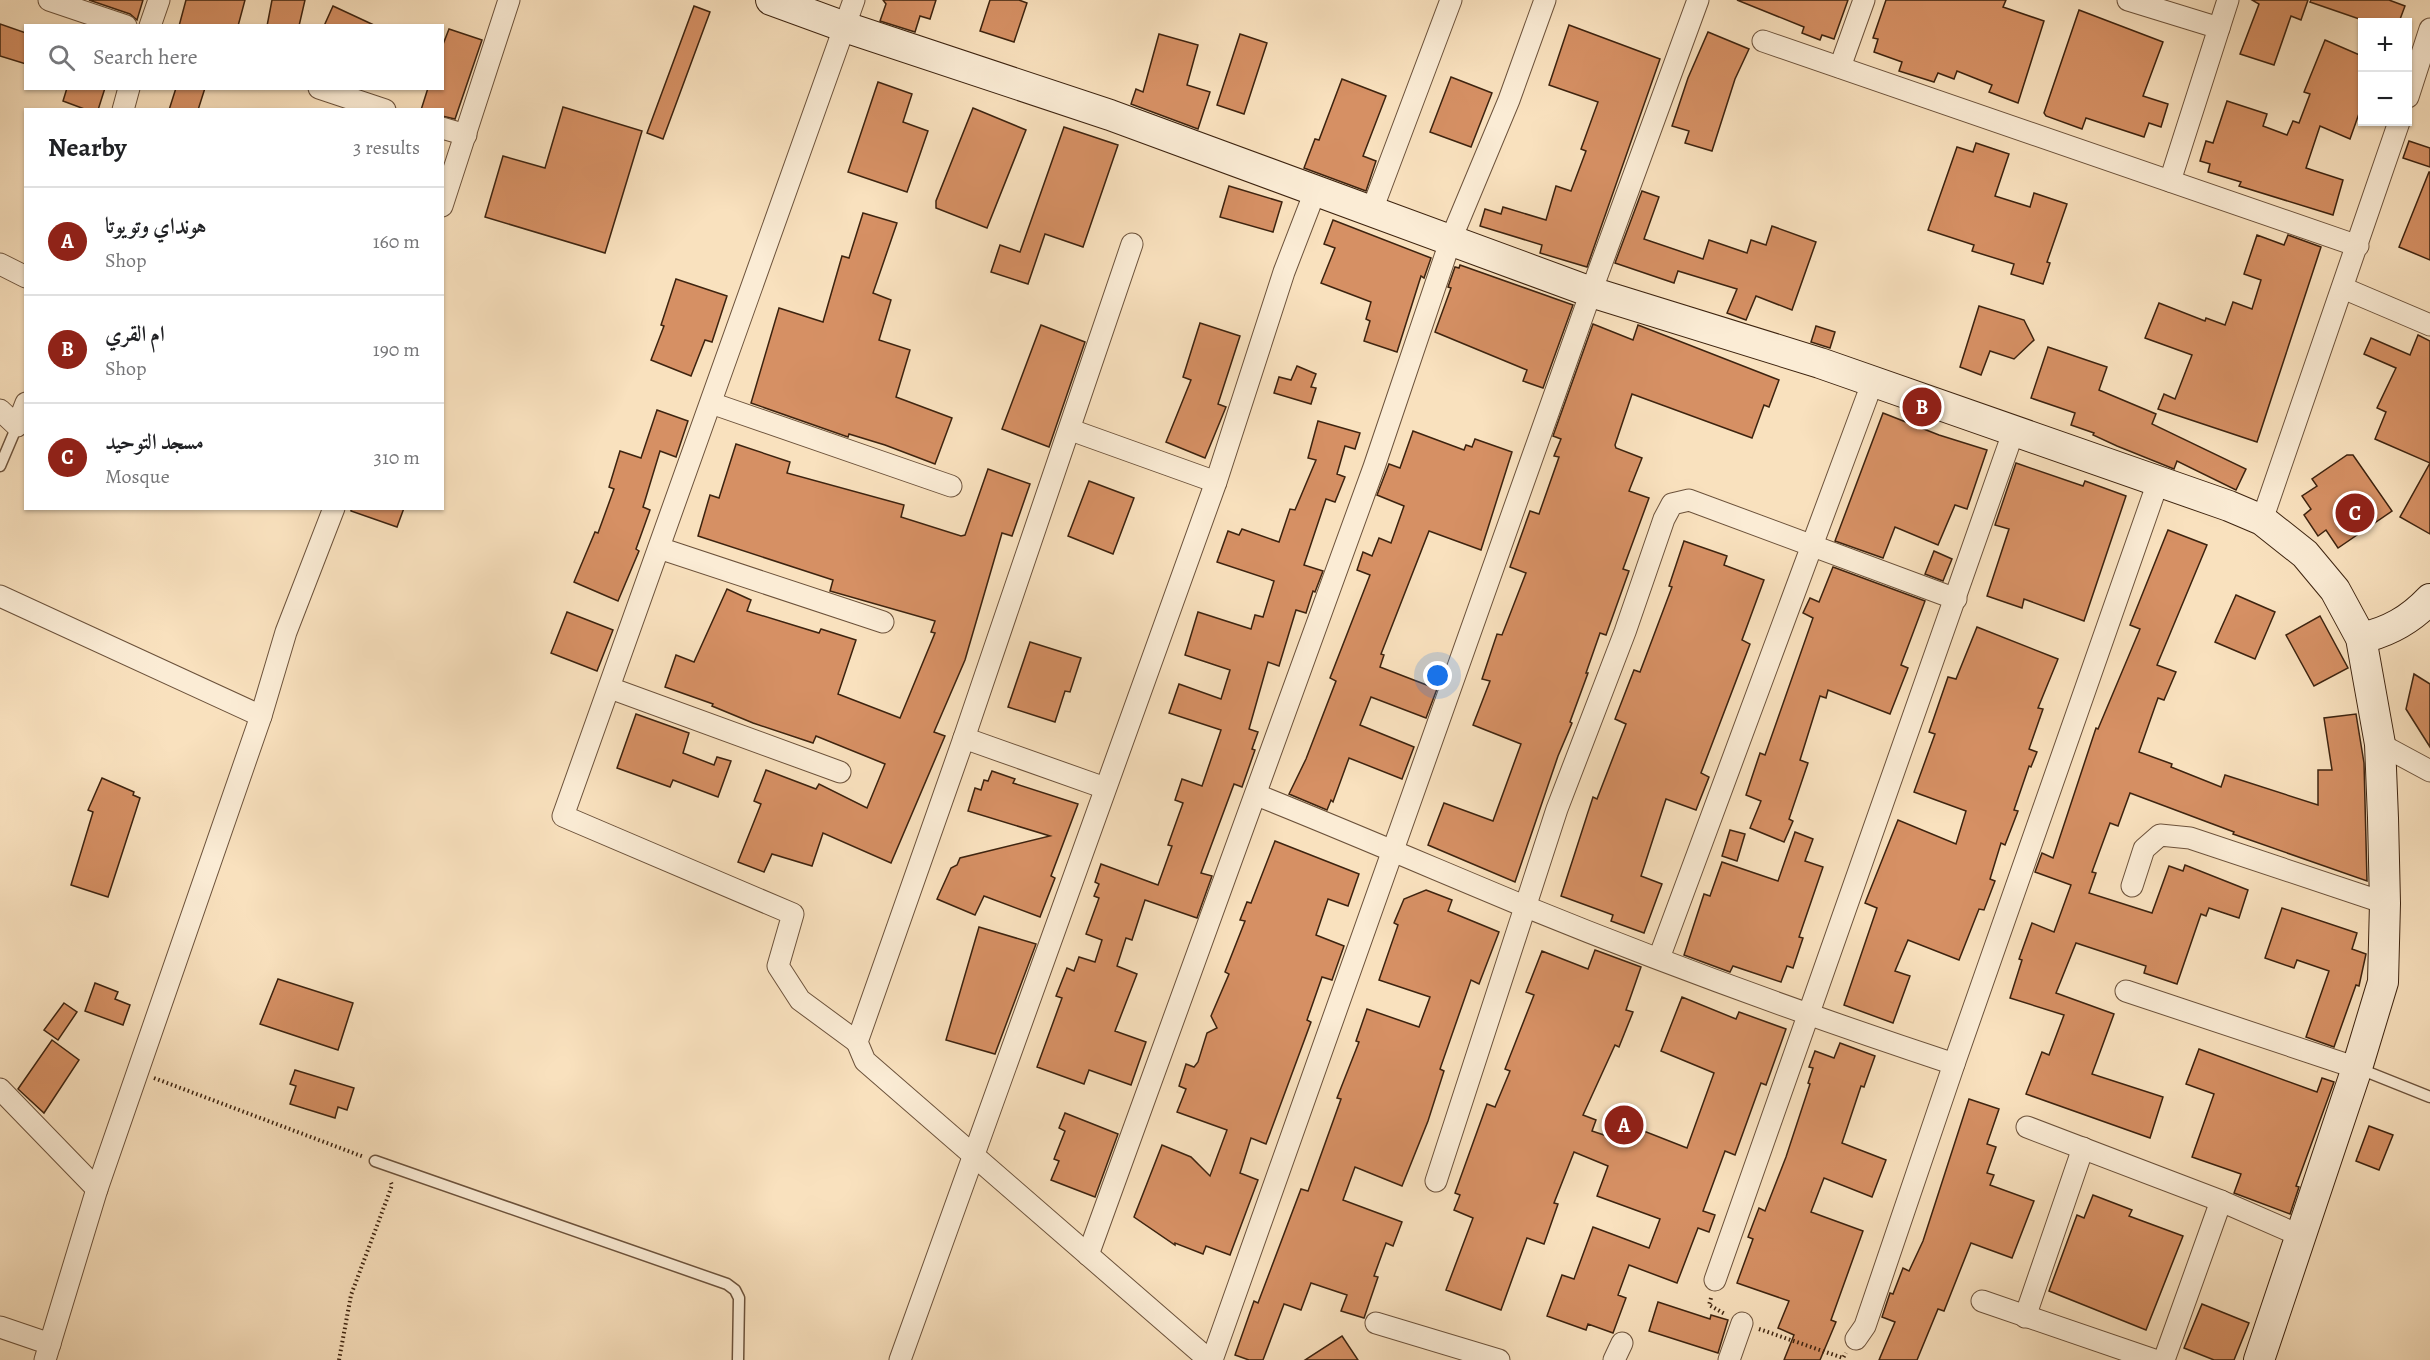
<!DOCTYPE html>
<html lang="en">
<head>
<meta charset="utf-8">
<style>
	:root { --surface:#fff; --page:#f2f2f2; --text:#202124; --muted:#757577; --line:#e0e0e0; --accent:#8f2418 }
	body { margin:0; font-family:Alegreya,Amiri,serif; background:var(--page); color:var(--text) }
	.controls { position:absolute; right:18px; top:18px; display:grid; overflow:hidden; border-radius:0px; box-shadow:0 2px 4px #0004 }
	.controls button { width:54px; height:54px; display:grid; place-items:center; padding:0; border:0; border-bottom:2px solid var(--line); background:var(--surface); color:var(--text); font:30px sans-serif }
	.you { position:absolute; left:1438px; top:676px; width:21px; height:21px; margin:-15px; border:4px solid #fff; border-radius:50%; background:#1a73e8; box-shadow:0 0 0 9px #1a73e833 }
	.badge { display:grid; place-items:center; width:39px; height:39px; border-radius:50%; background:var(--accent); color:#fff; font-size:20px; font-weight:700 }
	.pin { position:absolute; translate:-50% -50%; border:3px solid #fff; box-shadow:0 2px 6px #0006 }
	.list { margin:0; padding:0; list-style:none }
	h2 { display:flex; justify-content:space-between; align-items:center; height:78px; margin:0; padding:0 24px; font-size:26px }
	h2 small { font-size:20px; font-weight:400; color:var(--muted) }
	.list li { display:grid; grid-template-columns:39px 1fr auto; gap:18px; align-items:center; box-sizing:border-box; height:108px; padding:0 24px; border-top:2px solid var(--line) }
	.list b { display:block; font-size:22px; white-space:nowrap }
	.list p { margin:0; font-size:20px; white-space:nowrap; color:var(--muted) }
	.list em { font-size:20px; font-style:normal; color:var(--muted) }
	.icon { flex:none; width:33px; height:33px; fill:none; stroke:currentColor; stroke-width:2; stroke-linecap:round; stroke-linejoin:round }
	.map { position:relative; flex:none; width:2430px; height:1360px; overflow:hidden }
	.search { position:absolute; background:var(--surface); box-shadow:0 2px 4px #0004; left:24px; top:24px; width:420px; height:66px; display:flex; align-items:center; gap:15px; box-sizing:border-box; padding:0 21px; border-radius:0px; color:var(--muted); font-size:22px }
	.panel { position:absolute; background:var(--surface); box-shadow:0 2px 4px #0004; left:24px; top:108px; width:420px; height:402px; border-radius:0px }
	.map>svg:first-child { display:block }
	.building { fill:#d69064; stroke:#3d230f; stroke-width:1.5 }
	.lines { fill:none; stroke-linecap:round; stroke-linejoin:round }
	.lane-casing { stroke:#6c523b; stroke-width:13 }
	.street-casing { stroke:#6c523b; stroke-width:23 }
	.secondary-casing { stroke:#3d230f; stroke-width:32 }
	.path { stroke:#3d230f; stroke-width:4; stroke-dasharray:1.5 3; stroke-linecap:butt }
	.lane { stroke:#fbecd5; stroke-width:10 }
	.street { stroke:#fbecd5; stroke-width:21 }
	.secondary { stroke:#fbecd5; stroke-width:30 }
</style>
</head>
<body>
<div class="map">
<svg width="2430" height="1360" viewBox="0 0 2430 1360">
	<rect width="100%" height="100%" fill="#f9e1be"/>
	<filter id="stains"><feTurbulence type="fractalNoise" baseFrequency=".00333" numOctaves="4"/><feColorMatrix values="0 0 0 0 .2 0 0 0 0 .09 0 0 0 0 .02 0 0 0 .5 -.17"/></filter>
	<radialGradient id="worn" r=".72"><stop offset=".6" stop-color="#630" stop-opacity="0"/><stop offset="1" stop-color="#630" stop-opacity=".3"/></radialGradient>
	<g class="building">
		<polygon points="89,0 143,0 137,20 130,14"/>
		<polygon points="186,0 245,0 238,26 179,26"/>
		<polygon points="272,0 305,0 299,26 267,26"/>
		<polygon points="883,0 936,0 930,19 920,16 915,32 880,21 886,4"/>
		<polygon points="990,0 1019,0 1027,3 1014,42 980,31"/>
		<polygon points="1737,0 1848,0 1834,39 1822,35 1820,40 1802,33 1804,27"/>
		<polygon points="1886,0 2006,0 2003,7 2044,21 2018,103 1989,92 1992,85 1957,71 1954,79 1938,73 1934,82 1899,71 1902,62 1874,52 1878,39 1873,38"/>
		<polygon points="2252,0 2308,0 2301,20 2291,16 2274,65 2240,54 2259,4"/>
		<polygon points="2311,0 2389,0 2405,6 2399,22 2368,22 2310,2"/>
		<polygon points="333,6 376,26 324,26"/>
		<polygon points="694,6 710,12 663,139 647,133"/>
		<polygon points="2079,10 2163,42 2143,96 2168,104 2161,127 2149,123 2144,137 2086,118 2082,129 2046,116 2044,113"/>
		<polygon points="0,24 26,33 26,64 0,56"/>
		<polygon points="1569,25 1660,59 1587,267 1540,253 1542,245 1480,226 1485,209 1501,214 1503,207 1546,220 1556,186 1571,191 1586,151 1581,149 1598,102 1549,85"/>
		<polygon points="449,29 482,40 455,119 442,116 442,110 421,110 428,88 442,88 442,47"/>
		<polygon points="1708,32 1749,49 1735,79 1712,151 1685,143 1689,131 1672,126 1688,78"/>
		<polygon points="1159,34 1198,45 1187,85 1210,92 1198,129 1131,104 1136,89 1143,92"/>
		<polygon points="1240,34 1267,43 1244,114 1217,105"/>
		<polygon points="2325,40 2362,56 2362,105 2350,139 2320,126 2306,168 2343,180 2333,215 2239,186 2241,182 2208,172 2210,164 2200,161 2206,141 2213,143 2227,101 2267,114 2263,126 2287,135 2293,121 2299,123 2310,94 2304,92"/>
		<polygon points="1451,77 1492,93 1471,147 1430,132"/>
		<polygon points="1342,79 1386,96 1363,156 1376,161 1366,191 1304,168 1315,139 1319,140"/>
		<polygon points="878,82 912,94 903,122 928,131 907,192 848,172"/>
		<polygon points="67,88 105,88 98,110 87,110 63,101"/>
		<polygon points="176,88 205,88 198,110 169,110"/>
		<polygon points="563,107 642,131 605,253 485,217 503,156 545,168"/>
		<polygon points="973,108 1026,130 987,228 936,208 936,201"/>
		<polygon points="1064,127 1118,145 1083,247 1045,234 1028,284 991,272 1000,245 1020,252"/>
		<polygon points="2409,141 2430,148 2430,167 2403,158"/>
		<polygon points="1976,143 2009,154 1995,196 2030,207 2034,193 2067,204 2047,262 2050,263 2043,284 2011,274 2014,264 1972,251 1974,245 1928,230 1957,147 1973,152"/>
		<polygon points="2429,172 2430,172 2430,260 2399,247"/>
		<polygon points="1229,186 1282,202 1273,232 1220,217"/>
		<polygon points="1642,191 1659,197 1644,239 1703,259 1709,240 1747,253 1751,240 1766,245 1772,226 1816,242 1792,310 1756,296 1746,320 1727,313 1737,289 1678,271 1674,283 1615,263"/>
		<polygon points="863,213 897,223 873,293 891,300 879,340 910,350 896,397 952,418 935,464 885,445 849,434 848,437 751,403 779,308 823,322 842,256 849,258"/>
		<polygon points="1333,220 1431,258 1424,278 1421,276 1397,352 1364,341 1370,321 1366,319 1371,302 1321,283 1335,248 1324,244"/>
		<polygon points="2257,235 2284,245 2288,235 2321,247 2257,442 2158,409 2164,394 2175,399 2192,355 2145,338 2159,303 2205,321 2206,318 2225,325 2233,302 2252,309 2261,280 2244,274"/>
		<polygon points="1460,265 1573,305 1543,388 1523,381 1527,370 1435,332 1451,288 1448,287 1455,267 1459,268"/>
		<polygon points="676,279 727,296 712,342 705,340 691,376 651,360 664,326 661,325"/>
		<polygon points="1979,306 2024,320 2034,340 2014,359 1990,351 1981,375 1960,367"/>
		<polygon points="1200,323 1240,336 1218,404 1226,407 1205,458 1166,442 1191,380 1183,377"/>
		<polygon points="1593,324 1633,340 1638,325 1779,380 1769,407 1764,405 1752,438 1632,394 1615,445 1616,448 1642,458 1629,491 1649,498 1623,569 1629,571 1606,635 1600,633 1586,673 1588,673 1570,722 1572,723 1558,756 1515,882 1428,845 1444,803 1493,821 1521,744 1473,725 1490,681 1482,679 1497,634 1502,635 1526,573 1510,567 1530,511 1539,514 1559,457 1554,456 1561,439 1553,436"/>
		<polygon points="1041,325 1085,342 1049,447 1002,429"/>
		<polygon points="1816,326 1835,332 1830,348 1811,342"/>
		<polygon points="2418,335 2430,341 2430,463 2375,439 2386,412 2377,408 2396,368 2364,354 2371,338 2410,355"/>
		<polygon points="2048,347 2107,367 2099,390 2156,414 2152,424 2246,469 2236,490 2177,461 2174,469 2117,446 2093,435 2094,433 2071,425 2075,413 2031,398"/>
		<polygon points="1297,366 1316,374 1311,387 1316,388 1311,404 1274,393 1279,377 1291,380"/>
		<polygon points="657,410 688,421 676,457 660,451 643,507 650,510 636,549 639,551 618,601 574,582 595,532 598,533 614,489 609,487 620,451 641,458"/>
		<polygon points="1883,413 1939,435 1987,450 1967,509 1955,505 1938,545 1895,527 1883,558 1835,541"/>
		<polygon points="1318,421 1360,433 1355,449 1345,446 1337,474 1345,477 1335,502 1326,499 1304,565 1323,571 1315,592 1313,591 1306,613 1296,610 1279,666 1268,662 1249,729 1258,732 1252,749 1255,750 1242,787 1234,784 1201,873 1212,876 1197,918 1145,900 1132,940 1126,938 1117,966 1137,974 1115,1031 1146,1042 1131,1085 1089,1070 1084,1084 1037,1067 1062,998 1056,996 1067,968 1074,971 1079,957 1095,962 1102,940 1086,934 1099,898 1094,896 1099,884 1095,882 1101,864 1158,885 1172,846 1168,845 1183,803 1175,800 1182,779 1202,786 1221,730 1169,713 1179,684 1221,699 1230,670 1185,655 1198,612 1251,629 1255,615 1263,617 1274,581 1217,562 1228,531 1239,535 1242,529 1279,542 1290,509 1295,510 1316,460 1308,458"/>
		<polygon points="1413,431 1464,450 1466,445 1472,447 1475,439 1512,452 1481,550 1429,531 1381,654 1384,655 1380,667 1437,689 1426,718 1371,697 1360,725 1414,747 1402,779 1349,758 1333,802 1331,800 1327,810 1289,794 1306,759 1336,681 1330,678 1370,575 1357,570 1363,552 1372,556 1379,538 1391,543 1404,506 1377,495 1389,464 1400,468"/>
		<polygon points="736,444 790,462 787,473 904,505 901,517 961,536 965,535 988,469 1030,484 1012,536 1002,533 965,660 934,732 945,736 891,863 823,833 812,866 772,854 764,872 738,862 761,804 754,801 766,770 816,789 819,784 867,808 885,764 816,736 813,743 753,723 712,706 713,704 665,687 676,655 694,662 727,589 751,600 747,611 819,633 821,629 856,640 838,694 900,718 935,633 931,632 935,621 830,591 833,580 698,536 710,495 719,498"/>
		<polygon points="2347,455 2353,455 2392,511 2338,548 2326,530 2318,536 2304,515 2311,509 2302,496 2317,486 2312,479"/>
		<polygon points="2016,463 2083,486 2085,481 2126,496 2084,621 2024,599 2022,608 1987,596 2009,529 1995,525"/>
		<polygon points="2430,463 2430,534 2400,517"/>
		<polygon points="1089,481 1134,498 1113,554 1068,536"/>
		<polygon points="351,508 404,508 397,527 351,511"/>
		<polygon points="2168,530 2207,545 2157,665 2176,672 2164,700 2158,698 2139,752 2172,764 2171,767 2221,787 2225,775 2318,805 2318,770 2332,770 2324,718 2356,714 2364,763 2367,881 2233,834 2234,832 2130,793 2118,826 2110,823 2092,872 2096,873 2089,893 2152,913 2169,866 2183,871 2185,865 2248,890 2239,918 2209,908 2206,916 2201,914 2177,984 2144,973 2146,966 2076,943 2056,993 2114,1014 2092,1074 2163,1097 2150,1138 2026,1094 2042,1052 2049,1055 2064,1015 2010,998 2022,960 2019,959 2032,923 2054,932 2071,885 2035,872 2042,853 2053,858 2096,728 2098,729 2140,629 2130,625"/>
		<polygon points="1684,541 1727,556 1724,565 1764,580 1742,640 1750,644 1701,773 1709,777 1696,810 1666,799 1641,876 1662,884 1644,933 1611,921 1613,915 1561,896 1593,797 1597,799 1626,724 1615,719 1634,670 1640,672 1672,587 1669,586"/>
		<polygon points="1934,551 1952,559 1943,581 1925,574"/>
		<polygon points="1833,567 1925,601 1901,665 1908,668 1890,714 1828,690 1826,698 1820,696 1800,760 1808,763 1789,819 1793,821 1784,842 1750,828 1761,801 1746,795 1760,753 1765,755 1813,618 1803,613 1810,598 1819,602"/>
		<polygon points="2236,595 2275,612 2255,659 2215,642"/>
		<polygon points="567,612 613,630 597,671 551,653"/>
		<polygon points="2320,616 2348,668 2314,686 2286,635"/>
		<polygon points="1977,627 2058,659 2038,708 2043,709 2029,749 2037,752 2031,767 2029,766 2014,810 2018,811 2005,845 2001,843 1990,879 1995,881 1984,910 1979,909 1959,960 1908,940 1895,971 1910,976 1893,1023 1844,1005 1877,908 1865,903 1898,820 1956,844 1966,811 1914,792 1935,734 1929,732 1948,677 1956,679"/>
		<polygon points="1030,642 1081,658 1070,692 1065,691 1055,722 1008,707"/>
		<polygon points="2414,674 2430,684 2430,747 2406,709"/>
		<polygon points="636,714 689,733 683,753 714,765 717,757 731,761 718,797 673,780 670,787 617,768"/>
		<polygon points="992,771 1015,779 1013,783 1078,804 1051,876 1055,878 1040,917 984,896 975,915 937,899 951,868 957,865 960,858 1050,836 968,811 975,788 981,790 984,780 988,781"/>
		<polygon points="102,778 134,792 133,795 140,798 108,897 71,885 93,812 88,810"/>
		<polygon points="1730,830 1745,834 1737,861 1722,856"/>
		<polygon points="1795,832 1813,839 1805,861 1823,867 1799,937 1803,938 1793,968 1787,966 1781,982 1733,966 1730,972 1684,955 1704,894 1710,896 1722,862 1778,881"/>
		<polygon points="1275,841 1359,874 1348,906 1328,899 1316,935 1344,946 1332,980 1322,977 1307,1020 1311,1022 1266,1144 1251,1138 1240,1173 1258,1180 1230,1255 1206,1246 1203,1254 1175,1243 1175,1245 1134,1217 1162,1145 1191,1157 1210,1176 1227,1130 1177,1112 1186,1089 1179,1086 1186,1064 1194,1067 1198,1062 1207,1033 1217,1028 1211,1016 1229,974 1225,972 1245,921 1240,920 1247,902 1251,903"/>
		<polygon points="1426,890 1452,900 1448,911 1499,932 1479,984 1471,980 1440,1069 1444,1071 1428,1121 1402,1186 1355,1167 1343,1200 1402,1222 1393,1246 1386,1243 1374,1276 1378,1277 1364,1318 1341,1311 1347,1295 1311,1283 1301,1310 1284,1304 1263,1360 1249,1360 1235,1355 1254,1301 1258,1303 1301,1189 1308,1191 1341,1099 1337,1098 1359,1042 1356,1041 1367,1009 1419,1027 1430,997 1379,980 1398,925 1394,923 1404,899"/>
		<polygon points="2282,908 2357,933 2352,949 2366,954 2359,986 2356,985 2334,1047 2306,1037 2329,971 2297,960 2294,968 2265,958"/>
		<polygon points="979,927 1036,944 995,1054 946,1040"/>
		<polygon points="1595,950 1641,967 1626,1010 1633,1012 1619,1047 1615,1045 1583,1115 1596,1120 1592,1131 1625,1142 1631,1126 1687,1148 1714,1073 1661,1051 1682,997 1736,1019 1739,1012 1786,1029 1766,1085 1761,1083 1735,1155 1725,1151 1703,1211 1715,1215 1709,1232 1698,1228 1677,1283 1629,1265 1618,1295 1626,1298 1613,1333 1588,1324 1586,1330 1547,1316 1562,1275 1574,1279 1593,1227 1649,1248 1660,1219 1597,1196 1608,1166 1574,1152 1554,1203 1558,1204 1544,1244 1527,1238 1501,1310 1446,1290 1473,1218 1454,1210 1460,1195 1455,1193 1487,1104 1495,1107 1510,1071 1505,1069 1534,995 1526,992 1542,951 1588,969"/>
		<polygon points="278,979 353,1003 338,1050 260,1024"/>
		<polygon points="95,983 118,992 115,999 130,1005 123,1025 85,1011"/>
		<polygon points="64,1003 77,1012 58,1040 44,1030"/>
		<polygon points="52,1040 79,1060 44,1113 18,1089"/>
		<polygon points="1840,1043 1875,1056 1864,1087 1861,1086 1842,1143 1886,1160 1872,1197 1824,1178 1811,1212 1863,1231 1831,1320 1836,1322 1820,1360 1784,1360 1794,1335 1778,1328 1789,1301 1737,1283 1753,1239 1748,1237 1759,1208 1765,1211 1786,1157 1810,1084 1808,1083 1813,1068 1809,1067 1815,1051 1834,1058"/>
		<polygon points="2199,1049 2317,1092 2322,1078 2334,1082 2296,1186 2299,1187 2290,1214 2234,1193 2241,1174 2192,1157 2214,1094 2186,1084"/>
		<polygon points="295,1070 354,1088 347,1110 338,1107 335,1118 290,1104 296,1086 290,1084"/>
		<polygon points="1969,1099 1999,1109 1987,1144 1996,1147 1987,1173 1994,1175 1990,1185 2034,1201 2012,1258 1971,1243 1944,1311 1938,1309 1917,1360 1879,1360 1895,1322 1882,1317 1890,1293 1893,1294 1903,1268 1909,1271 1923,1241"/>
		<polygon points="1065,1113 1118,1134 1095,1197 1051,1180 1059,1161 1054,1159 1065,1131 1059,1128"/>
		<polygon points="2369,1126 2393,1135 2379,1170 2356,1161"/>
		<polygon points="2093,1195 2132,1210 2129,1216 2183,1236 2146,1330 2049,1291 2077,1215 2084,1218"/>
		<polygon points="1658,1302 1710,1319 1711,1315 1728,1320 1718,1353 1649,1331"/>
		<polygon points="2202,1304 2249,1323 2234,1360 2214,1360 2184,1348"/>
		<polygon points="1342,1336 1358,1360 1305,1360"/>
	</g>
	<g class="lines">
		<g class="lane-casing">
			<g id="lane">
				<polyline points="0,466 17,426"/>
				<polyline points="2360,1069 2430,1097"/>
				<polyline points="375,1161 727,1284 735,1290 739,1298 738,1360"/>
			</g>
		</g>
		<g class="street-casing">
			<g id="street">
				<polyline points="49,0 126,26"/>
				<polyline points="854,0 563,816 793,914 778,966 800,1000 857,1042"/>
				<polyline points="2128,0 2219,28"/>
				<polyline points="150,26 159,0"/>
				<polyline points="1763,41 2358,246"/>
				<polyline points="1840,67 1864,0"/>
				<polyline points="319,88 385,110"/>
				<polyline points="2408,97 2430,29"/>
				<polyline points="123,110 129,88"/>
				<polyline points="442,128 466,135"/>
				<polyline points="2170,181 2228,0"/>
				<polyline points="442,206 509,0"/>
				<polyline points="1372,210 1451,0"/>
				<polyline points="1132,244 964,738 857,1042 865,1061 1209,1360"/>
				<polyline points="0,264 26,277"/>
				<polyline points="2343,288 2430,325"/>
				<polyline points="711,403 951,486"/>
				<polyline points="0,410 17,426 26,403"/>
				<polyline points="1071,430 1216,482"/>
				<polyline points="2262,520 2399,122"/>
				<polyline points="659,548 883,622"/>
				<polyline points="0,596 261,716"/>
				<polyline points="610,688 840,772"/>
				<polyline points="964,738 1105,788"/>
				<polyline points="2380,744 2430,771"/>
				<path d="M1257 795C1347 831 1435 869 1524 906 1666 964 1809 1016 1954 1064"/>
				<polyline points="2132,886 2144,849 2160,835 2190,838 2385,903"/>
				<polyline points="1659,958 1873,381"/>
				<polyline points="2126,991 2357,1068"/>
				<polyline points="0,1089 97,1189"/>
				<polyline points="2027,1127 2221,1201 2301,1236"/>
				<polyline points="1436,1181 1557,809 1625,632 1664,519 1672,504 1689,500 1956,599"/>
				<polyline points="1088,1255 1374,467 1451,239 1509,100 1545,0"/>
				<polyline points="1715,1280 2014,430"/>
				<polyline points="1982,1301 2154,1360"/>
				<polyline points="2025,1317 2083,1148"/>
				<polyline points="1376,1323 1499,1360"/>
				<polyline points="0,1327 50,1344"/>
				<polyline points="1856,1339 1865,1326 1954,1064 2158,482"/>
				<polyline points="45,1360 97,1189 261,716 286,632 334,508"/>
				<polyline points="900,1360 1216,482 1284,272 1316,189"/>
				<polyline points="1212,1360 1591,292 1698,0"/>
				<polyline points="1614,1360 1622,1343"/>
				<polyline points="1729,1360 1742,1323"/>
				<polyline points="2164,1360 2221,1201"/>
			</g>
		</g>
		<g class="secondary-casing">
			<g id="secondary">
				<polyline points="771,0 845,27 1110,115 1591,292 1820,363 2229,506 2262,520 2305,554 2335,590 2361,638 2380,744 2383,818 2385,903 2383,982 2357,1068 2259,1360"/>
				<path d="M2361 638C2389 632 2410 620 2430 599"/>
			</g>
		</g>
		<g class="path">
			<polyline points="154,1078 364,1157"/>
			<polyline points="1711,1298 1709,1305 1725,1314"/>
			<polyline points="1759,1329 1843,1358 1846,1353"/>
			<polyline points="339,1360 351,1295 387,1199 392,1185 390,1180"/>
		</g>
		<use href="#lane" class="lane"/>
		<use href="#street" class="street"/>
		<use href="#secondary" class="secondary"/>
	</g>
	<rect width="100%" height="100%" filter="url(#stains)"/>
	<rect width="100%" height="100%" fill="url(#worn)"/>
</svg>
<div class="controls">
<button>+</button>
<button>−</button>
</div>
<div class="you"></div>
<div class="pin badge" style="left:1624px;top:1125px">A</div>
<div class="pin badge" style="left:1922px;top:407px">B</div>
<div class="pin badge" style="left:2355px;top:513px">C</div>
<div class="search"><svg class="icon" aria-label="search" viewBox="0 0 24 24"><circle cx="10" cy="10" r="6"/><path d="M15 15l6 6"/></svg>Search here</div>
<section class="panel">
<h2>Nearby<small>3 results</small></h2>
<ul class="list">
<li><span class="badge">A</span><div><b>هونداي وتويوتا</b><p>Shop</p></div><em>160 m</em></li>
<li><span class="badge">B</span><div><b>ام القري</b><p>Shop</p></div><em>190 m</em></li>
<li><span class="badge">C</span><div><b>مسجد التوحيد</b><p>Mosque</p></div><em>310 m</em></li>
</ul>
</section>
</div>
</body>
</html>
